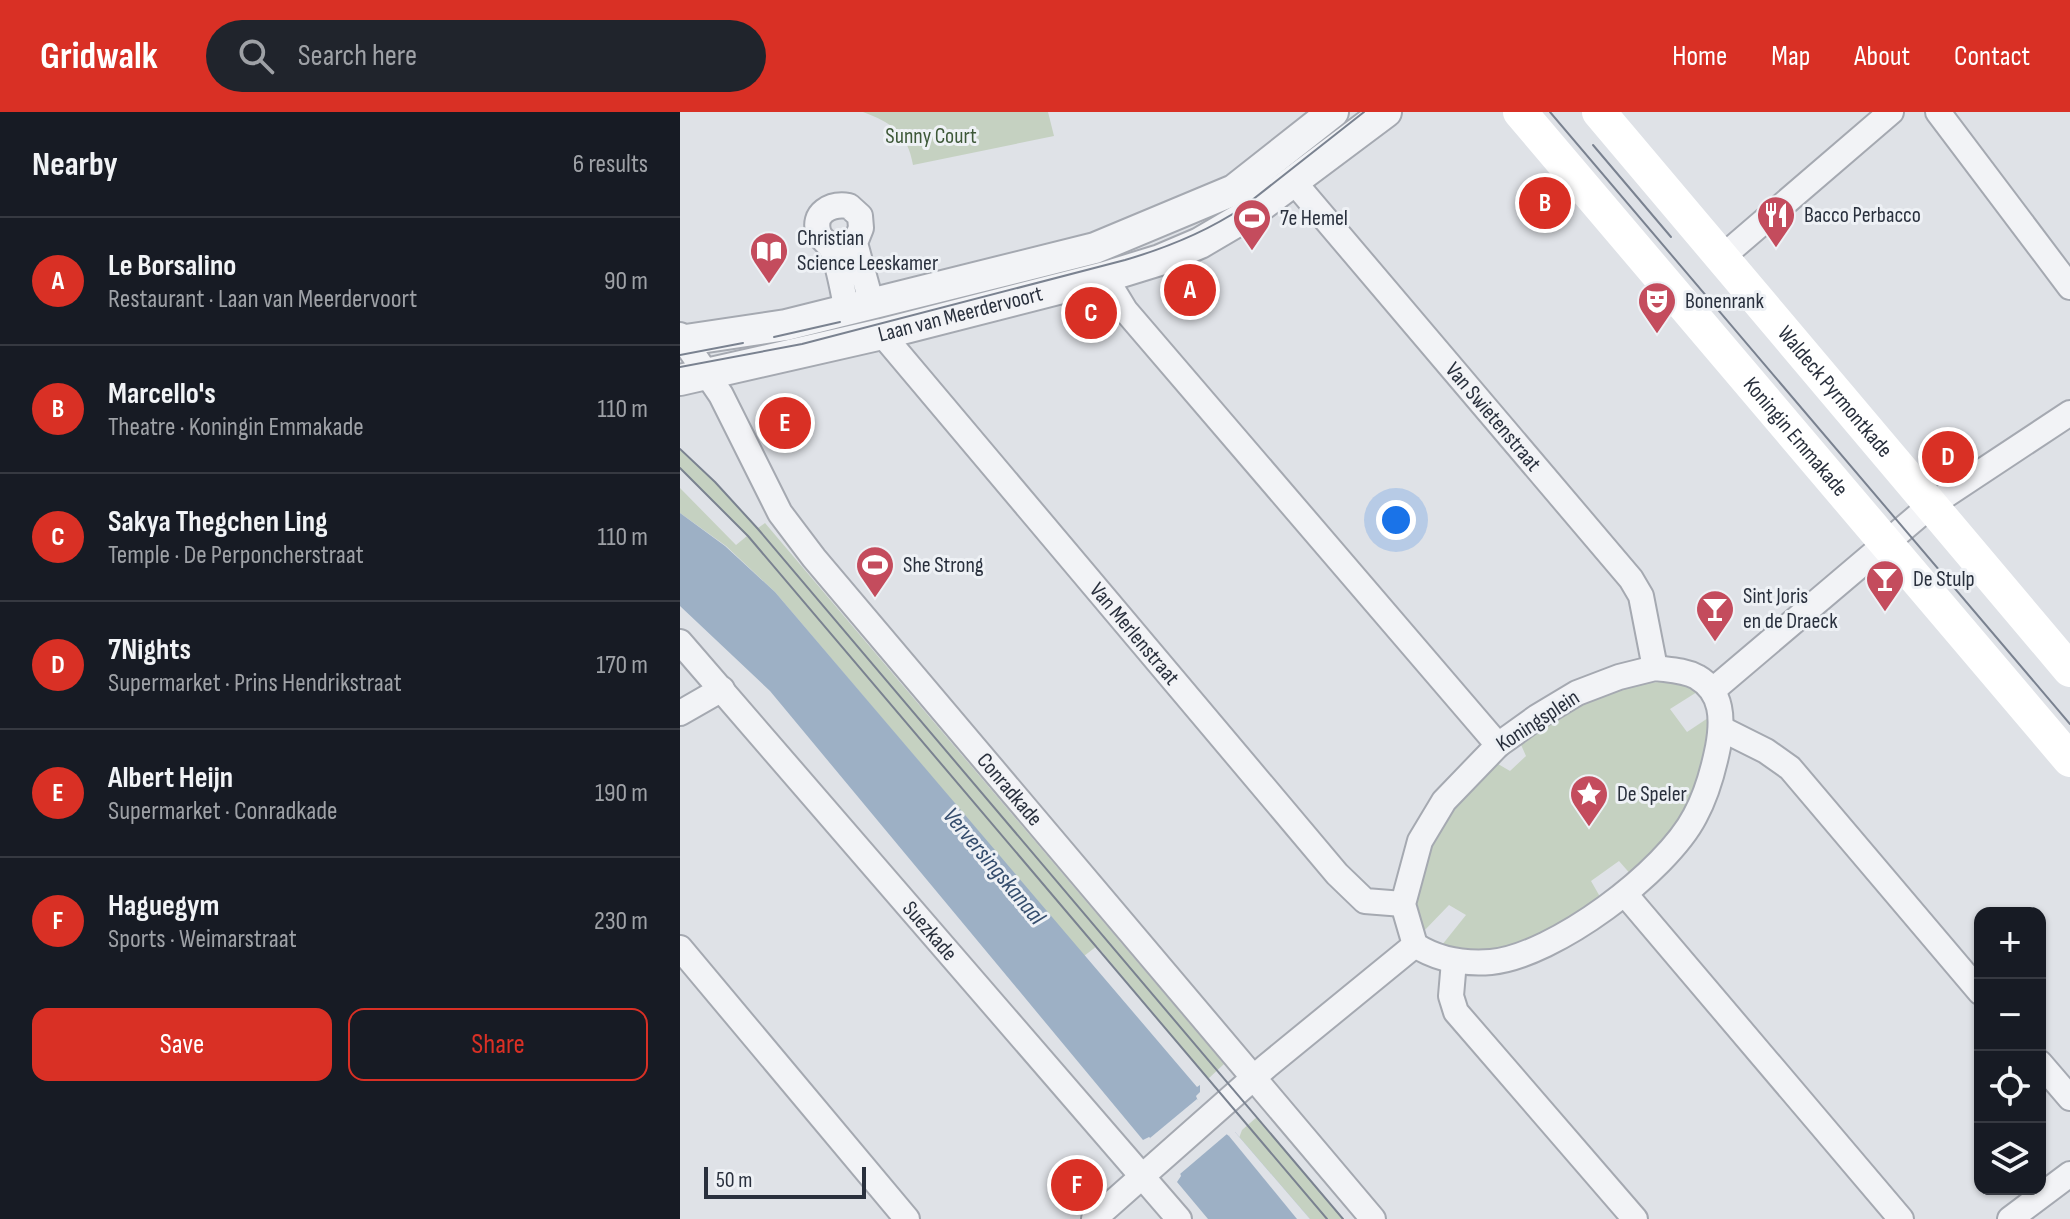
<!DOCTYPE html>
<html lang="en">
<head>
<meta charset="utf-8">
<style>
	:root { --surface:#171b24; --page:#20242c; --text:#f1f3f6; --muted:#9ea1a6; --line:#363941; --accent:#d93025 }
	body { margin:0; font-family:"Sofia Sans Condensed",sans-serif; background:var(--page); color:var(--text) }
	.controls { position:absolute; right:24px; bottom:24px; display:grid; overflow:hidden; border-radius:16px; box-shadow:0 2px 6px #0004 }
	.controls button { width:72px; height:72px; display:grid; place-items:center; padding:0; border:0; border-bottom:2px solid var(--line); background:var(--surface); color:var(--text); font:40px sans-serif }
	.scale { position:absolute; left:24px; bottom:20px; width:162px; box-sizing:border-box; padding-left:8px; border:4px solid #29303d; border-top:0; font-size:22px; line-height:28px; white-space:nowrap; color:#29303d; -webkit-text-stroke:6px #eef1f5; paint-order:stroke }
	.you { position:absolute; left:716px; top:408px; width:28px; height:28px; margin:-20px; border:6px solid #fff; border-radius:50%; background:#1a73e8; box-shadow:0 0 0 12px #1a73e833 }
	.badge { display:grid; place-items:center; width:52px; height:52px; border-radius:50%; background:var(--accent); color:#fff; font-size:26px; font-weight:700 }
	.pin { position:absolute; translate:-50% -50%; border:4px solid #fff; box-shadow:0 2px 8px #0006 }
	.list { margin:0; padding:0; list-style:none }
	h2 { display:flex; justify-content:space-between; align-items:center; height:104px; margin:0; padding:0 32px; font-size:34px }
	h2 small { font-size:26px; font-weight:400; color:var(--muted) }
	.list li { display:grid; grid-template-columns:52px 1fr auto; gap:24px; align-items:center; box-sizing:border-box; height:128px; padding:0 32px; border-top:2px solid var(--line) }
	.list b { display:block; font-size:30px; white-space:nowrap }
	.list p { margin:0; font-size:26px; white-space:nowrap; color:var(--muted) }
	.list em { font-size:26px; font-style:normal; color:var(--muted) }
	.actions { display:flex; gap:16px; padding:24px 32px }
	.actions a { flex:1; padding:18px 0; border:2px solid var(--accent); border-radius:16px; text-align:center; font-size:28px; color:var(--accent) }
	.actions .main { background:var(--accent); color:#fff }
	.icon { flex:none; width:44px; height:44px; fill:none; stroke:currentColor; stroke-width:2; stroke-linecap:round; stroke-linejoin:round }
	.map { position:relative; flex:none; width:1390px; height:1107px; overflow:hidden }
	header { display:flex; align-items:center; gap:48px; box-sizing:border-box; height:112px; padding:0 40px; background:var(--accent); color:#fff }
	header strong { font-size:38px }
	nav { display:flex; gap:44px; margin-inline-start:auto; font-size:28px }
	.search { width:560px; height:72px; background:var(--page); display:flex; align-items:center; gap:20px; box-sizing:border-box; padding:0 28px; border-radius:44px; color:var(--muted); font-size:30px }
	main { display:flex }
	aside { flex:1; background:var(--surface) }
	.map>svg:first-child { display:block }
	.green { fill:#c5d1c1 }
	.water { fill:#9db0c5 }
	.pier { fill:#dfe2e7 }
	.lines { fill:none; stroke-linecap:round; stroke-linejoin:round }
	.minor-casing { stroke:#a5a9b1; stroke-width:28 }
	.tertiary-casing { stroke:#a5a9b1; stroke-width:34 }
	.minor { stroke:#f2f3f6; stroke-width:24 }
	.tertiary { stroke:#f2f3f6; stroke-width:30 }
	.secondary { stroke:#fff; stroke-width:34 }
	.tram { stroke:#7a8290; stroke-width:2 }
	.labels { text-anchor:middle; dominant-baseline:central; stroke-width:6; stroke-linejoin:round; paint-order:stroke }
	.park-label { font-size:22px; fill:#3d5838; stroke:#eef1f5 }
	.poi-label { font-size:22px; fill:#29303d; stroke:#eef1f5; text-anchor:start }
	.street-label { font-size:22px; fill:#29303d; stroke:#eef1f5 }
	.water-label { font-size:24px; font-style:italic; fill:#364e6e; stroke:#eef1f5 }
</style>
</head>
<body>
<header>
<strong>Gridwalk</strong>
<div class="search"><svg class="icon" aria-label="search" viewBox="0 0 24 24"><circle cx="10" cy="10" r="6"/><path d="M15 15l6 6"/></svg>Search here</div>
<nav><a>Home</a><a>Map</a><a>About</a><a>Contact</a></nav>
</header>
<main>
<aside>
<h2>Nearby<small>6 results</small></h2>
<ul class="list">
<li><span class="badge">A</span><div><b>Le Borsalino</b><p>Restaurant · Laan van Meerdervoort</p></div><em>90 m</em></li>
<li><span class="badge">B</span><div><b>Marcello's</b><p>Theatre · Koningin Emmakade</p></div><em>110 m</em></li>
<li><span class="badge">C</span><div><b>Sakya Thegchen Ling</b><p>Temple · De Perponcherstraat</p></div><em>110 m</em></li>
<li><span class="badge">D</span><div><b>7Nights</b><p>Supermarket · Prins Hendrikstraat</p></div><em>170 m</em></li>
<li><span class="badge">E</span><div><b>Albert Heijn</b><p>Supermarket · Conradkade</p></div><em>190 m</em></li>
<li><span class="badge">F</span><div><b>Haguegym</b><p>Sports · Weimarstraat</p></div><em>230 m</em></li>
</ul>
<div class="actions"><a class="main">Save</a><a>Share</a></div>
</aside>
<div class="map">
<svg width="1390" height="1107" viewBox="0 0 1390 1107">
	<rect width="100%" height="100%" fill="#dfe2e7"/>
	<g class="green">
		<path d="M183 0H368L374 24 233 53C228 22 211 10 183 0Z"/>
		<polygon points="0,337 35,370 78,416 85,411 544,952 528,967 417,834 404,844 95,480 46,434 0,401 0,376 56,433 67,424 0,356"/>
		<polygon points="987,569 1005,572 1017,580 990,597 1007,620 1031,604 1029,651 996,718 953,765 939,749 911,769 923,790 888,813 824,839 758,838 786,803 769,793 742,821 737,815 733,774 758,712 813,649 830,659 846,644 838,626 913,585 960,572"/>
		<polygon points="577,1005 663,1107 630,1107 559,1026 562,1018"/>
	</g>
	<polygon class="water" points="0,401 45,434 95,480 517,975 520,973 520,980 516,984 518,989 545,1021 549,1024 555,1020 630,1107 528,1107 497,1070 501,1064 499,1058 473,1028 469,1025 463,1028 90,579 0,494"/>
	<g class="pier">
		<polygon points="517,987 547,1022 500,1062 470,1026"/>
		<polygon points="552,1020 555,1020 630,1107 617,1107 549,1024"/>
	</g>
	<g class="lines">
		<g class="minor-casing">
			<g id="minor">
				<polyline points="1258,0 1390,175"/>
				<path id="s1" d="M614 70 951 467 961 484 975 556"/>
				<polyline points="1041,146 1211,0"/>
				<polyline points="425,165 445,198 818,633"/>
				<path d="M167 199C163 181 159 152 151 136 148 131 142 128 139 122 131 101 151 91 169 94L180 104 181 116 175 131 192 193"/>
				<path id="s2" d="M202 222 657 762 685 789 723 792"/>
				<path id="s3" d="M0 223 41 283 100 401 134 446 693 1107"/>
				<path id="s4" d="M0 530 499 1107"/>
				<path d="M975 556C989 558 1004 558 1017 565 1043 580 1043 608 1038 635 1033 660 1027 682 1015 704 986 760 874 844 811 850 784 852 758 848 735 833L723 792 740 729 764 689 818 633 857 605 897 581 939 565Z"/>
				<polyline points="1033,578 1251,393 1390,301"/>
				<polyline points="0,601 42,577"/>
				<polyline points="1042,617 1086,639 1110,656 1300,880"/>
				<polyline points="945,782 1221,1107"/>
				<polyline points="0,836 227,1107"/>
				<polyline points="774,849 771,884 776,900 955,1107"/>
				<polyline points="1360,951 1390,986"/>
				<polyline points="414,1107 587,954 735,833"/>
				<polyline points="1330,1107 1390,1062"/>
			</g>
		</g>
		<g class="tertiary-casing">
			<g id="tertiary">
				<polyline points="0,229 106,213 415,136 554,78 653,0"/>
				<path id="s5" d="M0 268 202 222 425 165 480 148 520 131 571 101 706 0"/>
			</g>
		</g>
		<use href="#minor" class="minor"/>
		<use href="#tertiary" class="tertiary"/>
		<g class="secondary">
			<path id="s6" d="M840 0 1390 648"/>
			<path id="s7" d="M919 0 1390 558"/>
		</g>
		<g class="tram">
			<polyline points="870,0 1390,612"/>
			<polyline points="913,33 991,125"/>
			<polyline points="94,225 160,210"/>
			<polyline points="0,243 63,231"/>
			<path d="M0 255 122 232 445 148C486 136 526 120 562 96L684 0"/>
			<polyline points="0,337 35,370 78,417 663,1107"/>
			<polyline points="0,356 68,424 647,1107"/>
		</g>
	</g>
	<defs>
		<g id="restaurant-pin" transform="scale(2)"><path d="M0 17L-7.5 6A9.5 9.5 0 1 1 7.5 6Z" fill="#c44c5d" stroke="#eef1f5"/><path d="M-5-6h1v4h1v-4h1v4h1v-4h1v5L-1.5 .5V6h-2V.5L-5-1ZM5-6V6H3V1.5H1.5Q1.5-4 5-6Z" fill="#fff"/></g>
		<g id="stadium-pin" transform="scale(2)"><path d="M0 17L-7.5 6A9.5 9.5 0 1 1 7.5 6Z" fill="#c44c5d" stroke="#eef1f5"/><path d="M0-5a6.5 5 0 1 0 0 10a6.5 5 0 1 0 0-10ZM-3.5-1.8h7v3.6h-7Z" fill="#fff"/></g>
		<g id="library-pin" transform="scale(2)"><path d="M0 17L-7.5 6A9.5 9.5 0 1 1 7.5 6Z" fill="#c44c5d" stroke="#eef1f5"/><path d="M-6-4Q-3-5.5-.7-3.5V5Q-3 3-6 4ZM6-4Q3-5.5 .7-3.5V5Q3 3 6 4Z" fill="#fff"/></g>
		<g id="theatre-pin" transform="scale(2)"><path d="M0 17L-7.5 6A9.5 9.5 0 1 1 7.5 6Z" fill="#c44c5d" stroke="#eef1f5"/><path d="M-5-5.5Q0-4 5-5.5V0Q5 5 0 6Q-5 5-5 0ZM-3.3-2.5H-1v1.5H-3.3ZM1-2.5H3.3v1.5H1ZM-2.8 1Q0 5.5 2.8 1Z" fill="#fff"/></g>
		<g id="bar-pin" transform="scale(2)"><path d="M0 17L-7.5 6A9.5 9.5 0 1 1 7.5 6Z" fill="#c44c5d" stroke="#eef1f5"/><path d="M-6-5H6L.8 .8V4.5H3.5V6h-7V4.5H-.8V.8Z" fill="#fff"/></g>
		<g id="sight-pin" transform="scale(2)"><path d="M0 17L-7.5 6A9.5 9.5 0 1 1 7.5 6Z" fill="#c44c5d" stroke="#eef1f5"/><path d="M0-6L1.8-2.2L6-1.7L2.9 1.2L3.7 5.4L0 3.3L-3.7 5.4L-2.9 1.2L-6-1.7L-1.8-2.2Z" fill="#fff"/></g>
	</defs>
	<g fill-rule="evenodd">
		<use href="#restaurant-pin" x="1096" y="103"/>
		<use href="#stadium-pin" x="572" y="106"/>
		<use href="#library-pin" x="89" y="139"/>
		<use href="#theatre-pin" x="977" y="189"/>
		<use href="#stadium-pin" x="195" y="453"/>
		<use href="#bar-pin" x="1205" y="467"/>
		<use href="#bar-pin" x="1035" y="497"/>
		<use href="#sight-pin" x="909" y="682"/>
	</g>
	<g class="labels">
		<g class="park-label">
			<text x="251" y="24">Sunny Court</text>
		</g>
		<g class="poi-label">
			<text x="1124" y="103">Bacco Perbacco</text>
			<text x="600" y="106">7e Hemel</text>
			<text x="117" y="126">Christian<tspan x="117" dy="25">Science Leeskamer</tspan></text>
			<text x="1005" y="189">Bonenrank</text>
			<text x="223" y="453">She Strong</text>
			<text x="1233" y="467">De Stulp</text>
			<text x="1063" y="484">Sint Joris<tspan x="1063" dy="25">en de Draeck</tspan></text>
			<text x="937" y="682">De Speler</text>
		</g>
		<g class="street-label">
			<text stroke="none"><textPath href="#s5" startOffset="288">Laan van Meerdervoort</textPath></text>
			<text stroke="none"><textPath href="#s7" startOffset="366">Waldeck Pyrmontkade</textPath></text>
			<text stroke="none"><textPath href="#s1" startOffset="308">Van Swietenstraat</textPath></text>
			<text stroke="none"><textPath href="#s6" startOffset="426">Koningin Emmakade</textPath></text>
			<text stroke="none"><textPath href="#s2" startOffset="392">Van Merlenstraat</textPath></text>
			<text transform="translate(858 609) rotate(-33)">Koningsplein</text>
			<text stroke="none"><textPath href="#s3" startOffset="564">Conradkade</textPath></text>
			<text stroke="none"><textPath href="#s4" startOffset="382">Suezkade</textPath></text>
		</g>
		<g class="water-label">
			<text transform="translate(314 754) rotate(50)">Verversingskanaal</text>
		</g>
	</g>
</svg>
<div class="controls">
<button>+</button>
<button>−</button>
<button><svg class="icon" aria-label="locate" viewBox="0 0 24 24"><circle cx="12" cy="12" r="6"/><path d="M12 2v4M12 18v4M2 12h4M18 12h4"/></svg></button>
<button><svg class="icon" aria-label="layers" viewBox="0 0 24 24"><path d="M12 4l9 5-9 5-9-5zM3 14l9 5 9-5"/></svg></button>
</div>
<div class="scale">50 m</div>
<div class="you"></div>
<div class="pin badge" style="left:510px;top:178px">A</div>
<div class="pin badge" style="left:865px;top:91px">B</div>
<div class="pin badge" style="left:411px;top:201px">C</div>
<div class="pin badge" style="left:1268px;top:345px">D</div>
<div class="pin badge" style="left:105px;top:311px">E</div>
<div class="pin badge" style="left:397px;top:1073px">F</div>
</div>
</main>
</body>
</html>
